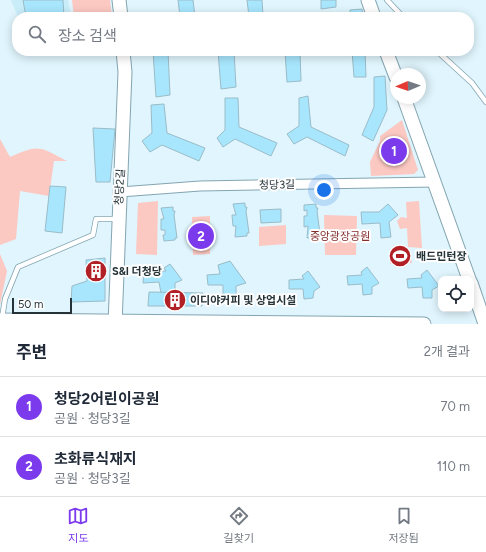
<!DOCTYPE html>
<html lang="ko">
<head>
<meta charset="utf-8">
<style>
	:root { --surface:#fff; --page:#f2f2f3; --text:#1f2937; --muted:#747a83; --line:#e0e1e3; --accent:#7c3aed }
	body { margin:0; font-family:Figtree,"Noto Sans KR",sans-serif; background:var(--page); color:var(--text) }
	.controls { position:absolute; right:12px; bottom:12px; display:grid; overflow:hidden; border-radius:8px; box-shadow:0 2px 10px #0003 }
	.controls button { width:36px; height:36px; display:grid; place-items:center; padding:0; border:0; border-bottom:1px solid var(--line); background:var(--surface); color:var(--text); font:20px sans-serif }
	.compass { position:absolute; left:390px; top:68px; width:36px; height:36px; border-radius:50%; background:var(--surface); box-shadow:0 2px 10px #0003; rotate:268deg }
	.scale { position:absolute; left:12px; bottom:10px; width:60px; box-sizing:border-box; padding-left:4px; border:2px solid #253338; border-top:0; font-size:11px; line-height:14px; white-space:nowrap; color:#253338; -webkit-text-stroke:3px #fefefe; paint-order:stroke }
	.you { position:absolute; left:324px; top:190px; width:14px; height:14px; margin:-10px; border:3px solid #fff; border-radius:50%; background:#1a73e8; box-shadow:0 0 0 6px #1a73e833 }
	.badge { display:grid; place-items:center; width:26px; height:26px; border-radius:50%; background:var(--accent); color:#fff; font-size:13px; font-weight:700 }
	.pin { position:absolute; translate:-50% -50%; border:2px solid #fff; box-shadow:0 1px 4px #0006 }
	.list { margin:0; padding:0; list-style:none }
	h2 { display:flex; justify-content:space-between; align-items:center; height:52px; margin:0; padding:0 16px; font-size:17px }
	h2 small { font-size:13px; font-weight:400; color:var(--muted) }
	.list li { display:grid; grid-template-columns:26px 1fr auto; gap:12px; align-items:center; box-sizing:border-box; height:60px; padding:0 16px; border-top:1px solid var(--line) }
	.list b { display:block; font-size:15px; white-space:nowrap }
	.list p { margin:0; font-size:13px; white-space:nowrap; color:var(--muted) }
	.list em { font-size:13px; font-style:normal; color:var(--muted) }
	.icon { flex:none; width:22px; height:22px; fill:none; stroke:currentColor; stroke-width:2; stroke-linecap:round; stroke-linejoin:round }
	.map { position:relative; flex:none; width:486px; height:324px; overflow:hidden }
	.search { position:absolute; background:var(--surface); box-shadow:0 2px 10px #0003; left:12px; right:12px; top:12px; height:44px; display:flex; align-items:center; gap:10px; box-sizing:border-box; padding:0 14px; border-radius:16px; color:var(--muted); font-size:15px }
	.sheet { height:172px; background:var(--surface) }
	nav { display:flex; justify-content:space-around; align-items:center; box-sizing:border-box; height:56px; border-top:1px solid var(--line); background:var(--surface); font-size:11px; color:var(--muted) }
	nav a { display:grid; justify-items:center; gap:2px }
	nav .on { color:var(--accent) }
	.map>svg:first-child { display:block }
	.built { fill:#caedfa }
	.green { fill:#fcc8c2 }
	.building { fill:#a8e6fd; stroke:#9abcc8 }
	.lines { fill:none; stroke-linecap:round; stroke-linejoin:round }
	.lane-casing { stroke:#83a5b1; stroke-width:6 }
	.street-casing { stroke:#83a5b1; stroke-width:11 }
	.secondary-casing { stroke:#83a5b1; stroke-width:15 }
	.lane { stroke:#fff; stroke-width:4.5 }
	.street { stroke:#fff; stroke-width:9 }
	.secondary { stroke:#fff; stroke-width:13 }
	.labels { text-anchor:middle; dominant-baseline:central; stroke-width:4; stroke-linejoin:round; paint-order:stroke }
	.street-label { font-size:11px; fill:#253338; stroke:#fefefe }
	.park-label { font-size:11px; fill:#84302d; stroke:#fefefe }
	.poi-label { font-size:11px; font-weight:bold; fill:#253338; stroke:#fefefe; text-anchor:start }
</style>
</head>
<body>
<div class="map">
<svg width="486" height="324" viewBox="0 0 486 324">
	<rect width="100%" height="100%" fill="#e0f5fd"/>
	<polygon class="built" points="11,0 68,0 71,17 18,17"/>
	<g class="green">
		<polygon points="72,0 110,0 112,17 74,17"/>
		<polygon points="79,51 115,51 116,53 79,55"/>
		<polygon points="402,120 418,170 414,174 371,176 370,162 380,141 380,136"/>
		<path d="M0 139 10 157C39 144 39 146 67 161H54L49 196 20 191 16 239 0 245Z"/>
		<polygon points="158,201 157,255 136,254 138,203"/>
		<polygon points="419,201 422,248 408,247 407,228 400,229 397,221 401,217 407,218 406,202"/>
		<polygon points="324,215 357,216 356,255 325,255"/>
		<polygon points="210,216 210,254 193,255 192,217"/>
		<polygon points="286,225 286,244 259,246 259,227"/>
		<polygon points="390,250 409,250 412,263 390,264"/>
		<polygon points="0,254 7,271 0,305"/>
	</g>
	<g class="building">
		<polygon points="23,0 63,0 64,17 26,17"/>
		<polygon points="178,0 193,0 195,17 180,17"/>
		<polygon points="247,0 262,0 263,15 249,17"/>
		<polygon points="321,0 336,0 336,7 321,9"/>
		<polygon points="362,9 363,17 350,17 350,10"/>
		<polygon points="153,51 168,51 170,95 156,97"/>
		<polygon points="218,51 234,51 236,87 221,89"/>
		<polygon points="285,51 300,51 301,81 287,82"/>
		<polygon points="352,51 365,51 366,77 354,77"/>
		<polygon points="385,76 387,110 373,141 362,135 374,107 374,77"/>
		<polygon points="308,96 311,127 349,145 345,156 307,137 294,144 287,134 299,126 299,98"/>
		<polygon points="225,98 238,98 239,127 277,143 271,156 235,139 223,147 217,138 225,130"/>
		<polygon points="164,104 167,133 205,148 199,161 162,145 150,152 142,141 152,133 151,105"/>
		<polygon points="93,128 115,129 110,182 96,182"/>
		<polygon points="50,186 66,187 62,233 45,231"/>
		<polygon points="245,203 245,207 247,207 246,211 249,233 247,233 247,236 235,237 236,226 233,226 232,215 236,215 233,204"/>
		<polygon points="316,204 316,208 318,208 317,211 320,234 318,235 318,237 307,238 308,226 304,227 304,216 307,216 307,210 304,211 304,205"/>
		<polygon points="388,204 398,215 389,222 391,237 381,238 380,223 362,224 361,212 379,212"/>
		<polygon points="173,207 173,211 175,211 174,215 177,238 175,238 175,240 164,241 163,235 165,235 165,230 161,230 161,219 164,219 161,208"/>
		<polygon points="281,209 281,222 261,223 260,210"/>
		<polygon points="105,258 105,301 71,302 72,286 87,281 86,260"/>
		<polygon points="230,261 246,283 236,286 236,297 223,297 223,285 208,285 207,275 220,274 218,265"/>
		<polygon points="170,264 182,280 175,283 175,291 161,293 159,282 143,283 144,271 166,271 164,268"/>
		<polygon points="367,267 379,283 372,287 372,294 363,295 362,284 348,285 347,276 362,275 361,272"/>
		<polygon points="427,270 439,286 432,290 432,298 423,298 422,287 408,288 407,279 422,278 421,275"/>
		<polygon points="308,271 320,287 314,291 313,298 304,299 303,289 289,289 289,280 304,279 302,276"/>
		<polygon points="149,292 203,293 202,306 148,306"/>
	</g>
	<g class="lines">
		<g class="lane-casing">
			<g id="lane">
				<polyline points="387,0 403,17"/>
				<polyline points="437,51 472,83 486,102"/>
				<polyline points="2,318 5,299 18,267 93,235 96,219 117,219"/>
			</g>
		</g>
		<g class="street-casing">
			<polyline id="street" points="120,192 200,186 435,182"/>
		</g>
		<g class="secondary-casing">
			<g id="secondary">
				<polyline points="119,0 121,17"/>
				<polyline points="368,0 374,17"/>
				<polyline points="386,51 396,77"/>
				<polyline points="404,98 469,279"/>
				<polyline points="471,283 485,324"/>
				<polyline points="0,320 424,324"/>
				<polyline points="115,324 125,72 123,51"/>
			</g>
		</g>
		<use href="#lane" class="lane"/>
		<use href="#street" class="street"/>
		<use href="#secondary" class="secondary"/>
	</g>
	<defs>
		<g id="stadium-disc" transform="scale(1.15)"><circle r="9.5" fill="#b12025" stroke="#fefefe"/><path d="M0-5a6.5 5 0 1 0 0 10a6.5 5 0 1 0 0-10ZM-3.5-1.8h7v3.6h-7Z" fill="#fff"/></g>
		<g id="building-disc" transform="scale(1.15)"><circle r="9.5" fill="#b12025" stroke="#fefefe"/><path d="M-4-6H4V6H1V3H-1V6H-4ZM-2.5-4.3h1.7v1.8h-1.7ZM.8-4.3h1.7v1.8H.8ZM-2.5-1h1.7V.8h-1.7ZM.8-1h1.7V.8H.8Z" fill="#fff"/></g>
	</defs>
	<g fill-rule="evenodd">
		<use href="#stadium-disc" x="400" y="256"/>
		<use href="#building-disc" x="96" y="271"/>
		<use href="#building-disc" x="175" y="300"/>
	</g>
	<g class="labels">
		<g class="street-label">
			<text transform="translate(277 185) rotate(-1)">청당3길</text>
			<text transform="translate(120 187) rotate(-87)">청당2길</text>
		</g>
		<g class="park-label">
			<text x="340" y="236">중앙광장공원</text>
		</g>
		<g class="poi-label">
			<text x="416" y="256">배드민턴장</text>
			<text x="112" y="271">S&amp;I 더청당</text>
			<text x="190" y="300">이디야커피 및 상업시설</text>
		</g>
	</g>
</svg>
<div class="controls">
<button><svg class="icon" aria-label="locate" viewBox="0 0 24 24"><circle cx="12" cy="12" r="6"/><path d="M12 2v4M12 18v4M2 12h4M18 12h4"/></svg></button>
</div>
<svg class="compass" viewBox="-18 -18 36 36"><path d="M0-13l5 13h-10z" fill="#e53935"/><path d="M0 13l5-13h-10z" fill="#747a83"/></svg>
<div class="scale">50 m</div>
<div class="you"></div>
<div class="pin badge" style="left:394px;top:151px">1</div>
<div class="pin badge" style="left:201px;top:236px">2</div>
<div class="search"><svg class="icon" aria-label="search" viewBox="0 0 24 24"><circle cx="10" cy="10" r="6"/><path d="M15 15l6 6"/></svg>장소 검색</div>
</div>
<section class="sheet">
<h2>주변<small>2개 결과</small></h2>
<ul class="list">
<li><span class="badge">1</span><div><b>청당2어린이공원</b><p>공원 · 청당3길</p></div><em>70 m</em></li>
<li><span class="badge">2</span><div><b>초화류식재지</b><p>공원 · 청당3길</p></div><em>110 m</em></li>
</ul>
</section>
<nav>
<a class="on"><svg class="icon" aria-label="map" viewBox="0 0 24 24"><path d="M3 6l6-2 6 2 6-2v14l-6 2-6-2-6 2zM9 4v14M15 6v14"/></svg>지도</a>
<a><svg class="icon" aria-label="directions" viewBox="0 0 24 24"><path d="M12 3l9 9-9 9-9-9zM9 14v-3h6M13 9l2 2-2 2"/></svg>길찾기</a>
<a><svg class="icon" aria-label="saved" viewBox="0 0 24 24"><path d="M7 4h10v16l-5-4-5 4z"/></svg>저장됨</a>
</nav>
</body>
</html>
